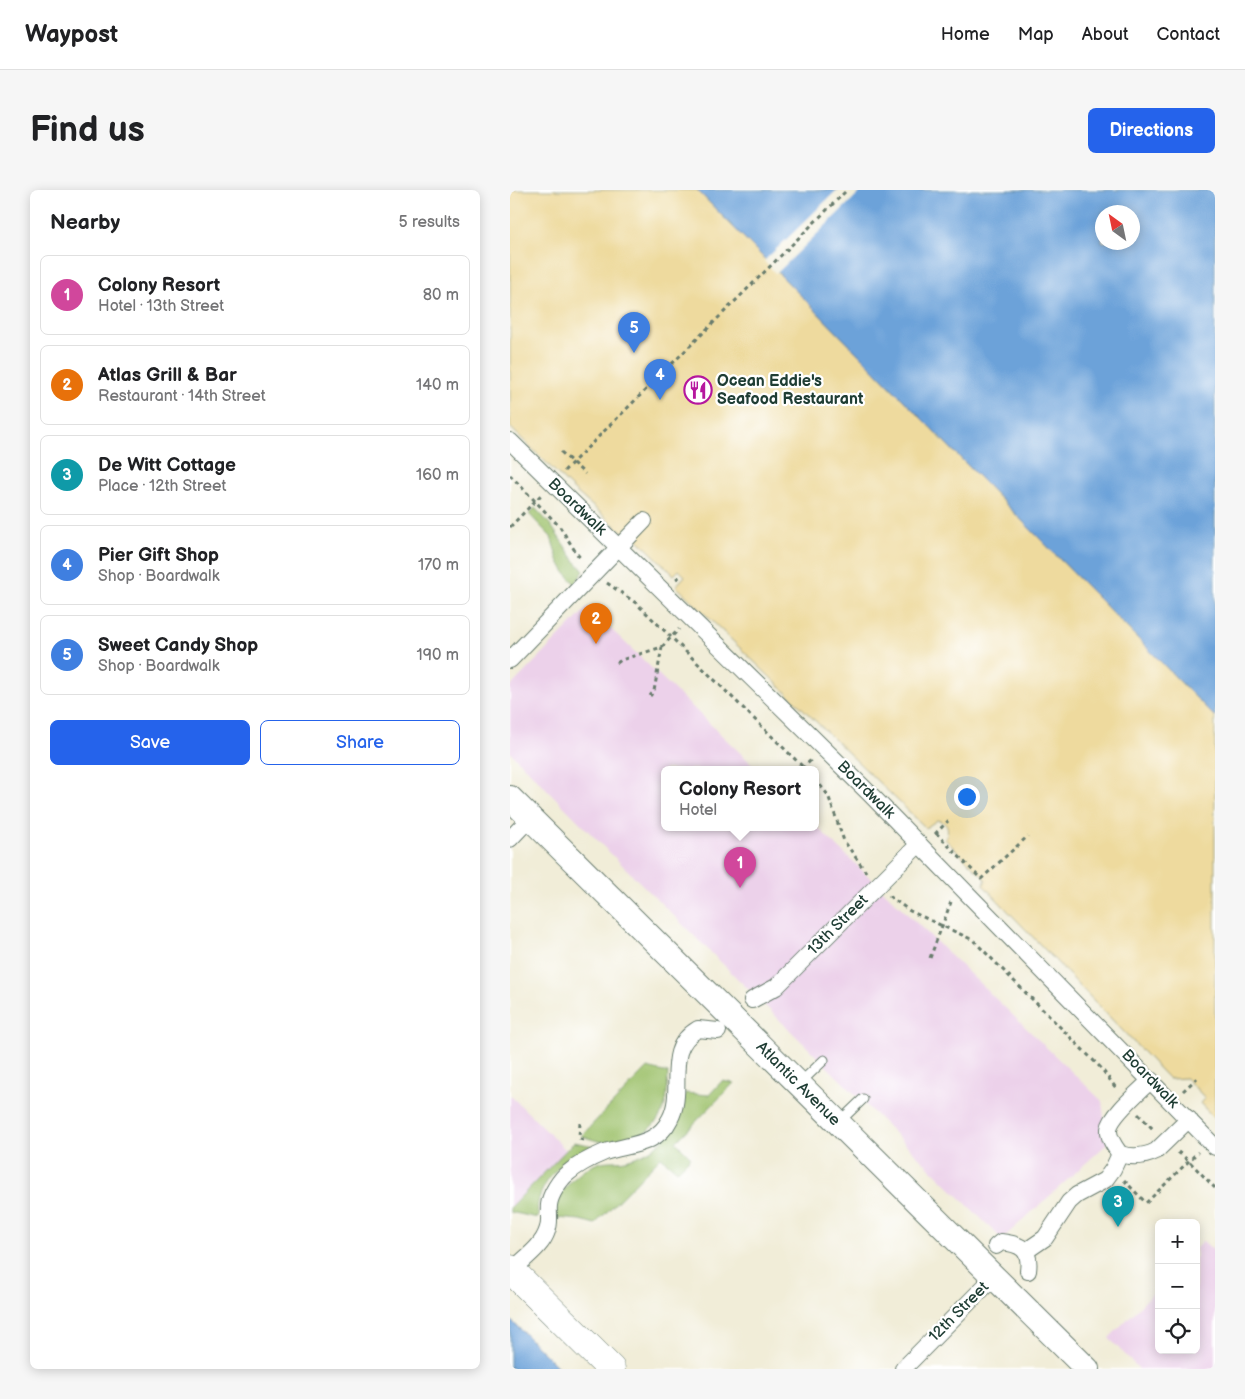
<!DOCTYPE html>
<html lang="en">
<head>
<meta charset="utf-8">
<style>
	:root { --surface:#fff; --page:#f6f6f6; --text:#202124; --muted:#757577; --line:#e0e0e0; --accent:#2563eb }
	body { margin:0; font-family:"Balsamiq Sans",sans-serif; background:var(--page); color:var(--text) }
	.controls { position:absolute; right:15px; bottom:15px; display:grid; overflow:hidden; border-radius:8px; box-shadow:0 2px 12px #0003 }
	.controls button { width:45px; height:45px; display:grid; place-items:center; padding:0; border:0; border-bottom:1px solid var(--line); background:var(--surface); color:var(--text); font:25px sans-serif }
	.compass { position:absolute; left:585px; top:15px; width:45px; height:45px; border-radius:50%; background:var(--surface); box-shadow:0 2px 12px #0003; rotate:327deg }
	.you { position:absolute; left:456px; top:606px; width:18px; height:18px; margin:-12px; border:4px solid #fff; border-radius:50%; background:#1a73e8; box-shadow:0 0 0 8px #1a73e833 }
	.badge { display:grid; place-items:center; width:32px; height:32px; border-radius:50%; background:var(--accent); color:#fff; font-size:16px; font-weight:700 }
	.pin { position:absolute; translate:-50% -41px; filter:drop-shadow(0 1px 2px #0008) }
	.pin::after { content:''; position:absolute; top:26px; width:18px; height:15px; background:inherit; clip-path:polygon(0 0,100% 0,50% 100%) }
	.popup { position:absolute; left:151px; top:576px; width:158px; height:65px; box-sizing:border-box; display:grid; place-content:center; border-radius:8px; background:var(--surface); filter:drop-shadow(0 1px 4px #0005); font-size:16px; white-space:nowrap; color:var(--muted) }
	.popup b { font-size:19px; color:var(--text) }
	.popup::after { content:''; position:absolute; left:50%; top:100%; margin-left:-10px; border:10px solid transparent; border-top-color:var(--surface) }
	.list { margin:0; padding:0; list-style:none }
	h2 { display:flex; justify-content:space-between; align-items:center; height:65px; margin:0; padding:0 20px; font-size:21px }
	h2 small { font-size:16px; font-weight:400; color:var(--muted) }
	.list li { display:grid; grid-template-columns:32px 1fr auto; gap:15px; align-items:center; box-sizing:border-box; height:80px; margin:0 10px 10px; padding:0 10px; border:1px solid var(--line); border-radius:8px }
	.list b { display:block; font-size:19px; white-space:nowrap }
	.list p { margin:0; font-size:16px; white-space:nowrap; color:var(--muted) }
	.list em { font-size:16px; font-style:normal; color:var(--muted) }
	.actions { display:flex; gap:10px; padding:15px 20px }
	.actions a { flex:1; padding:11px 0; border:1px solid var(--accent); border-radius:8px; text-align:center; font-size:18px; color:var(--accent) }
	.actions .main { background:var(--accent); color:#fff }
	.icon { flex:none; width:28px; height:28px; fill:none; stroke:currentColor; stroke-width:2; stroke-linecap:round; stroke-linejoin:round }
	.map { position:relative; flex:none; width:705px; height:1179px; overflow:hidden; border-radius:8px }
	header { display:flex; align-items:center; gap:30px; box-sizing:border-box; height:70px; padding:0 25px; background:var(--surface); border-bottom:1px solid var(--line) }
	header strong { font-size:24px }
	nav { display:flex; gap:28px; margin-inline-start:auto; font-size:18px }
	.intro { display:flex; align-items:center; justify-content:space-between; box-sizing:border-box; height:120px; padding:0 30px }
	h1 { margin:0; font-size:35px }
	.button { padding:12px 22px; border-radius:8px; background:var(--accent); color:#fff; font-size:18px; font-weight:700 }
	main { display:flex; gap:30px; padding:0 30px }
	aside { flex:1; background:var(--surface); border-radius:8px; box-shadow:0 2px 12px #0003 }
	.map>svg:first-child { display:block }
	.built { fill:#ecd1ea }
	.green { fill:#9dc16b; stroke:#5e7f50 }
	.sand { fill:#eeda9e; stroke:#868c69 }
	.water { fill:#6ca2d9; stroke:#467086; fill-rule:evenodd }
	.pier { fill:#f1edd8 }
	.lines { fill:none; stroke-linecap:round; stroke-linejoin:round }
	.lane-casing { stroke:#687b6d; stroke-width:11 }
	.street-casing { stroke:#687b6d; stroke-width:18 }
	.secondary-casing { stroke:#687b6d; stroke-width:26 }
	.highway-casing { stroke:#687b6d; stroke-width:29 }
	.path { stroke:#687b6d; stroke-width:3; stroke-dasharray:4 4; stroke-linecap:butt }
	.lane { stroke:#fff; stroke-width:9 }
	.street { stroke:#fff; stroke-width:16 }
	.secondary { stroke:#fff; stroke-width:24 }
	.highway { stroke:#fff; stroke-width:28 }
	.labels { text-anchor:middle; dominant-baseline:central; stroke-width:4.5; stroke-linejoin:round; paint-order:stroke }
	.poi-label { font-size:16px; font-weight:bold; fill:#1f3d34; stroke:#fff; text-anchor:start }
	.street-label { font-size:16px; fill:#1f3d34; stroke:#fff }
</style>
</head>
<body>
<header>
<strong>Waypost</strong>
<nav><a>Home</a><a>Map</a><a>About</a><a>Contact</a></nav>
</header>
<div class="intro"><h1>Find us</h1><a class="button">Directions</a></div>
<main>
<aside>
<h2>Nearby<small>5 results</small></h2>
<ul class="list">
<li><span class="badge" style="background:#d1479c">1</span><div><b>Colony Resort</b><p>Hotel · 13th Street</p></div><em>80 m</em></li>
<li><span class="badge" style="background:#e8710a">2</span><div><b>Atlas Grill &amp; Bar</b><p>Restaurant · 14th Street</p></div><em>140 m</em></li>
<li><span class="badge" style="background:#0f9aa8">3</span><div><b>De Witt Cottage</b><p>Place · 12th Street</p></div><em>160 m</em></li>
<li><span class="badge" style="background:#3f7fe0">4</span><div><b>Pier Gift Shop</b><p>Shop · Boardwalk</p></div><em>170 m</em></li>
<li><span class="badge" style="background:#3f7fe0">5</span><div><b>Sweet Candy Shop</b><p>Shop · Boardwalk</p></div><em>190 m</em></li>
</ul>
<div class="actions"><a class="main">Save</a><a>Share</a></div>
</aside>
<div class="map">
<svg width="705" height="1179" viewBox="0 0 705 1179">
	<rect width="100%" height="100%" fill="#fff"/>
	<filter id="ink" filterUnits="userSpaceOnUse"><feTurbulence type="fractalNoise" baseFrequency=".02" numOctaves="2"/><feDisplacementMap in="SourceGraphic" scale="10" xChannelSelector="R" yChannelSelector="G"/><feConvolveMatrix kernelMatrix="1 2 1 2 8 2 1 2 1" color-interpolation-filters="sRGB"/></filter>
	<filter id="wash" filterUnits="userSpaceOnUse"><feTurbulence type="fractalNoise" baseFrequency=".0096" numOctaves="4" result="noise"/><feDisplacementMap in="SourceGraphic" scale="20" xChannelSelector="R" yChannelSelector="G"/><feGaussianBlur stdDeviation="1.12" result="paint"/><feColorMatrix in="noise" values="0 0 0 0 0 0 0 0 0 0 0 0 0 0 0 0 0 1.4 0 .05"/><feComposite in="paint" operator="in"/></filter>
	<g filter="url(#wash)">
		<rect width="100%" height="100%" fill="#f1edd8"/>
		<g class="built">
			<polygon points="78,417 247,579 155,579 155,637 305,637 305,635 592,911 597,954 492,1049 94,657 0,562 0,497"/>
			<polygon points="0,905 56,960 53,965 0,1017"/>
			<polygon points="693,1051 705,1062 705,1179 629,1179 599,1148 649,1097 649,1160 686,1160 686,1058"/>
		</g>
		<g class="green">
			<polygon points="25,318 40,334 64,370 74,381 65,394 54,381 48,370 41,347 19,324"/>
			<path d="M137 878 158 883C157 895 158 907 154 918 147 938 125 951 105 953 95 954 81 949 71 946Z"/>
			<path d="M212 891 224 893 166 952 181 967 167 981 151 967 85 1034 70 1030 47 1028C46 1024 45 1020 46 1016 50 998 74 976 92 972 101 970 110 972 119 969 152 960 170 936 175 903L199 905Z"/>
			<path d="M64 952 84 956C60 963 33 987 28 1013 27 1017 28 1023 28 1028L0 1022V1018Z"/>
		</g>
		<path class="sand" d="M0 0H187L705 527V929L690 913 695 908 676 888 659 889 473 695 476 690 435 649C440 640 438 632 427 630L416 638 166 396 175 386 169 380 164 385 126 348 110 340 64 300 0 237Z"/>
		<g class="water">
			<path d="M187 0H705V527ZM592 22H622V52H592Z"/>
			<polygon points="0,1129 50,1179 0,1179"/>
		</g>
		<polygon class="pier" points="327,0 352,0 266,84 254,71"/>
	</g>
	<g filter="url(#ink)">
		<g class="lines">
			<g class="lane-casing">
				<g id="lane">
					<polyline points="289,894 314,870"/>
					<polyline points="328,933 353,909"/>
				</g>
			</g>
			<g class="street-casing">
				<g id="street">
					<polyline points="0,251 359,603 705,957"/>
					<polyline points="0,470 134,331"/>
					<polyline points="0,649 20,628"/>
					<polyline points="242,810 266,797 409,654"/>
					<path d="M641 890C630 901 601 925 599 939 598 948 605 957 610 964 623 968 634 967 646 961L679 929"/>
					<path d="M486 1056 491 1052C511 1054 521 1059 518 1081"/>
					<polyline points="516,1061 535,1048 559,1012 567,1005 595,990 603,979 610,964"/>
					<path d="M2 1081C13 1069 32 1057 37 1041 41 1032 38 1024 39 1015 40 1005 50 989 58 983 68 974 83 967 95 962 119 954 147 956 160 929 176 899 152 860 188 839L208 841"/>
					<polyline points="393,1179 484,1087"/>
				</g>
			</g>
			<g class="secondary-casing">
				<polyline id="secondary" points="0,608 577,1179"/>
			</g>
			<g class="highway-casing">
				<polyline id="highway" points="0,1079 101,1179"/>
			</g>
			<g class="path">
				<polyline points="51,262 75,284"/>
				<polyline points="54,281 337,0"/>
				<polyline points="0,285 50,337 67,364 72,370"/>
				<polyline points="0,337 31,305"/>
				<polyline points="166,389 171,386"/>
				<polyline points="97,393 126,413 161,447 295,579"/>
				<polyline points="152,457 169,439"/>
				<polyline points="107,473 111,470 152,457 144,501 140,506"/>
				<polyline points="292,579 302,569"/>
				<polyline points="305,589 318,605 334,651 356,682"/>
				<polyline points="426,643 471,689 518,646"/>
				<polyline points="425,644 438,631"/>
				<polyline points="379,706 400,721 463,750 591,878 606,898"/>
				<polyline points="420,768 441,712"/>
				<polyline points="673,901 687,888"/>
				<polyline points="628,924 643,939"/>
				<polyline points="70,933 69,947 70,949 77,951"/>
				<polyline points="668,962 679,971 705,998"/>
				<polyline points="614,990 636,1013 688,962"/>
			</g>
			<use href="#lane" class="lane"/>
			<use href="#street" class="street"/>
			<use href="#secondary" class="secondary"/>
			<use href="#highway" class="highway"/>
		</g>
	</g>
	<defs>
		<g id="restaurant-ring" transform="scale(1.4375)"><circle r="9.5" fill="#fff" stroke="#b5179e" stroke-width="1.5"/><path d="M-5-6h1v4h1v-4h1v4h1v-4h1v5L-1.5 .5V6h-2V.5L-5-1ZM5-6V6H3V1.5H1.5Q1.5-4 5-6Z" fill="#b5179e"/></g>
	</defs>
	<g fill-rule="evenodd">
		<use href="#restaurant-ring" x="188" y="200"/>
	</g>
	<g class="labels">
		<g class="poi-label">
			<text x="207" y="191">Ocean Eddie's<tspan x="207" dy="18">Seafood Restaurant</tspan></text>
		</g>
		<g class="street-label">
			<text transform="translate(67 317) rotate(44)">Boardwalk</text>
			<text transform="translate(356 600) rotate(45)">Boardwalk</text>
			<text transform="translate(328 735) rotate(-45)">13th Street</text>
			<text transform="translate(640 889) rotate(46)">Boardwalk</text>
			<text transform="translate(288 894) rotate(45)">Atlantic Avenue</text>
			<text transform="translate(449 1122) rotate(-45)">12th Street</text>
		</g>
	</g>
</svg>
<div class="controls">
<button>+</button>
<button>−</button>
<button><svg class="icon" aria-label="locate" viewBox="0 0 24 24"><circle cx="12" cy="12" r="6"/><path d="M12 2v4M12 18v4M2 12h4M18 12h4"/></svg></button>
</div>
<svg class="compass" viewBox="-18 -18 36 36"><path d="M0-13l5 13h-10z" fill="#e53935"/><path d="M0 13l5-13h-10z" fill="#757577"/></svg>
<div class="you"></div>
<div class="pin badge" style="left:230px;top:698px;background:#d1479c">1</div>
<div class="popup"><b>Colony Resort</b>Hotel</div>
<div class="pin badge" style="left:86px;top:454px;background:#e8710a">2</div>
<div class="pin badge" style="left:608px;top:1037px;background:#0f9aa8">3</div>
<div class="pin badge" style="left:150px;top:210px;background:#3f7fe0">4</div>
<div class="pin badge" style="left:124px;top:163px;background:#3f7fe0">5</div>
</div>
</main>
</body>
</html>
